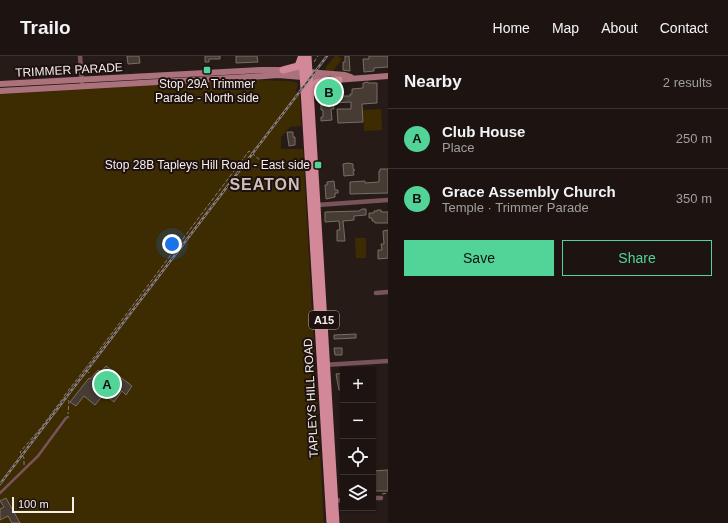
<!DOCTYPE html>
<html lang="en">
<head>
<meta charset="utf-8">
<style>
	:root { --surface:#1d1412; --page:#251d1b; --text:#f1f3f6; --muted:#a09e9f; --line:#3b3332; --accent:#52d397 }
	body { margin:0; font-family:Helvetica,sans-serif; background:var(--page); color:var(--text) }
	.controls { position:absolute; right:12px; bottom:12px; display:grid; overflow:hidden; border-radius:0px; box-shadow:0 1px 3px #0004 }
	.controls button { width:36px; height:36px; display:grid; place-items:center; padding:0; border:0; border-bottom:1px solid var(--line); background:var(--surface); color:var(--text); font:20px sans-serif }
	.scale { position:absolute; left:12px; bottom:10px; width:62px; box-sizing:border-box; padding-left:4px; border:2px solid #f7eeec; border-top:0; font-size:11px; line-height:14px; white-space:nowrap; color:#f7eeec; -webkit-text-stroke:3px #1d120f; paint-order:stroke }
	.you { position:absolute; left:172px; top:188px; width:14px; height:14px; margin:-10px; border:3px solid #fff; border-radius:50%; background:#1a73e8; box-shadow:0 0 0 6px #1a73e833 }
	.badge { display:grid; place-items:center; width:26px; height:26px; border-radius:50%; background:var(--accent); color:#111; font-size:13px; font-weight:700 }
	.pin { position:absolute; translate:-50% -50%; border:2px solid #fff; box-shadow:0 1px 4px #0006 }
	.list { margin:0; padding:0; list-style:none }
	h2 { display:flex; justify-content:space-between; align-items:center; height:52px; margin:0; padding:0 16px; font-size:17px }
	h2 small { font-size:13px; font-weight:400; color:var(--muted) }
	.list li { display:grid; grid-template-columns:26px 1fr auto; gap:12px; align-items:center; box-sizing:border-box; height:60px; padding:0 16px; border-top:1px solid var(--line) }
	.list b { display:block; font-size:15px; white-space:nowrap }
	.list p { margin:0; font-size:13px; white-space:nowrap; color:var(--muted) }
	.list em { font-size:13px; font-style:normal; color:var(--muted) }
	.actions { display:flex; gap:8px; padding:12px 16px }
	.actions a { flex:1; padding:9px 0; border:1px solid var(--accent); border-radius:0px; text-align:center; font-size:14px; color:var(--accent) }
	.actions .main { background:var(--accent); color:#111 }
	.icon { flex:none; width:22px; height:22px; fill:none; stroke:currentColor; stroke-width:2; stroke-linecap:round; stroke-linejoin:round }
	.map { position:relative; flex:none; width:388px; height:467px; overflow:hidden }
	header { display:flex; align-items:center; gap:24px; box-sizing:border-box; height:56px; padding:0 20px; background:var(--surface); border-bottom:1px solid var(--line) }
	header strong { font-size:19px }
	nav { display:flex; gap:22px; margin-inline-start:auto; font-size:14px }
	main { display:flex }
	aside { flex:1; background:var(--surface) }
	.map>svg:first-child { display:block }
	.green { fill:#3d2b02 }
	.building { fill:#463c34; stroke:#796e65 }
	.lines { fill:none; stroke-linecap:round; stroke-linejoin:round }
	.path { stroke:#897e7b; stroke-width:1; stroke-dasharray:4 2; stroke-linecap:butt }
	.service { stroke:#78545a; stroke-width:2.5 }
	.minor { stroke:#78545a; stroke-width:4.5 }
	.secondary { stroke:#ac727c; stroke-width:6 }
	.primary { stroke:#d38897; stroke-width:7 }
	.rail-casing { stroke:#887d7b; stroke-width:2.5 }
	.rail { stroke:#1d120f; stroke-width:1; stroke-dasharray:3; stroke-linecap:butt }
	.poi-dot { fill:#52d397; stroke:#1d120f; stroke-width:1.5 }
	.labels { text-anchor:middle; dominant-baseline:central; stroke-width:4; stroke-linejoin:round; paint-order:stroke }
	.shield { fill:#1d120f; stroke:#b6acaa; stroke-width:1 }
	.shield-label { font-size:11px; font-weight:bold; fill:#f7eeec }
	.street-label { font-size:12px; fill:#f7eeec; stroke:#1d120f }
	.poi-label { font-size:12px; fill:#f7eeec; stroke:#1d120f }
	.district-label { font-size:16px; font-weight:bold; letter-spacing:1px; fill:#cfbfbb; stroke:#1d120f }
</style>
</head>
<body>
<header>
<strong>Trailo</strong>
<nav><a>Home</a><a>Map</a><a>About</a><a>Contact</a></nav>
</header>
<main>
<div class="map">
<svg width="388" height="467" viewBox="0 0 388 467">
	<rect width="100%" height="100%" fill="#271b18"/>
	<g class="green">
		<polygon points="335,0 338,0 342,3 333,15 326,14 325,12"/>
		<polygon points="251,24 291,25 297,27 298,28 296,36 300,40 301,70 290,71 281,81 281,93 303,93 324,467 0,467 0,38"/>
		<polygon points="381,53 382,74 364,75 363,54"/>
		<polygon points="355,182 366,182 366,202 356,202"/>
	</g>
	<g class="building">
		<polygon points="127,0 139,0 140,7 128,8"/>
		<polygon points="205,0 220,0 220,3 209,3 209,6 205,6"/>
		<polygon points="236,0 257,0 258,6 236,7"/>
		<polygon points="345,0 349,0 350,15 343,14 343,6 345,6"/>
		<polygon points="369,0 388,0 388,11 374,12 374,15 364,16 363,3 369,3"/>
		<polygon points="368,26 368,27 377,27 377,47 362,48 363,66 338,67 337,53 351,53 351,46 333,47 334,53 331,53 332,64 321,65 321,61 323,61 323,54 321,54 321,48 320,48 319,34 338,32 339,40 350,40 350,38 352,38 352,33 363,32 363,27"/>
		<polygon points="287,76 293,76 293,81 295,81 295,89 289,90"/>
		<polygon points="348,107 353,108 353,113 355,114 353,115 354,119 344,120 343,108"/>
		<polygon points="380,113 388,113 388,137 350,138 350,126 365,125 365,127 379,126 379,115 380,115"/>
		<polygon points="334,125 335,134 338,134 338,137 335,137 335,141 326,143 325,129 327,129 327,126"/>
		<polygon points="362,153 366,153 366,159 354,160 354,164 343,165 345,185 337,185 337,174 340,174 339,165 325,166 325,156 359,155"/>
		<polygon points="377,154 381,154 381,156 388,156 388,167 375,167 374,165 372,165 372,162 369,162 369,157 374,157 374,155 377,155"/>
		<polygon points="388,174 388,202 378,203 378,194 382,194 381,188 384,188 383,175"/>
		<polygon points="356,278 356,282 334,283 334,279"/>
		<polygon points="334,292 342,292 342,299 335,299"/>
		<polygon points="106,310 132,330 126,339 122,335 114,346 104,338 95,349 84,340 76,350 70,346 89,322 90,323 98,314 101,316"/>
		<polygon points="343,317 343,334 339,334 336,318"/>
		<polygon points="388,414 388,435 373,435 373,415"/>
		<polygon points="6,442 20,467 12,467 8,460 0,464 0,453 4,451 0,445"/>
	</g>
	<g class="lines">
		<g class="path">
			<polyline points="314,6 318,0"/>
			<polyline points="89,317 85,313 249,95 260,104"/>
			<polyline points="64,340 85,313"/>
			<polyline points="24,409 24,402 20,396 40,373 64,341 69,345 68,358"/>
			<polyline points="382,438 388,437"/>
		</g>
		<polyline class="service" points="0,437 38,400 66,362 68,361"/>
		<g class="minor">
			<polyline points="80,0 82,26"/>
			<polyline points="317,149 388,144"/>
			<polyline points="376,237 388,236"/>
			<polyline points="324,309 388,305"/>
			<polyline points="373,442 381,442"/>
			<polyline points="332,445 343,444"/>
		</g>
		<g class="secondary">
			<polyline points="336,24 388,20"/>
			<polyline points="0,28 261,14 283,14 345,19 351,21"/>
			<polyline points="0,35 265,20 278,19 327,23"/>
		</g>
		<g class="primary">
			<polyline points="302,0 330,467"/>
			<polyline points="308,0 336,467"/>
			<polyline points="283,14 298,10 301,2"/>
			<polyline points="311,38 316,27 323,25 339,24"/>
		</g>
		<g class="rail-casing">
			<polyline id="rail" points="0,428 327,0"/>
		</g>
		<use href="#rail" class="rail"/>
	</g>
	<g class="poi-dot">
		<rect x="203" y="10" width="8" height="8" rx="2"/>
		<rect x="314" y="105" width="8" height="8" rx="2"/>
	</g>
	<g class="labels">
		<rect class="shield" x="309" y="255" width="30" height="18" rx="3"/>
		<g class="shield-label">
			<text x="324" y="264">A15</text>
		</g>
		<g class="street-label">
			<text transform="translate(69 14) rotate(-3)">TRIMMER PARADE</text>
			<text transform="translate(311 342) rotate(-93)">TAPLEYS HILL ROAD</text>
		</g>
		<g class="poi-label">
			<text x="207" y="28">Stop 29A Trimmer<tspan x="207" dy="14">Parade - North side</tspan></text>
			<text x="310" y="109" text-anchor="end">Stop 28B Tapleys Hill Road - East side</text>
		</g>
		<g class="district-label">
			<text x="265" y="128">SEATON</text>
		</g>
	</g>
</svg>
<div class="controls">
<button>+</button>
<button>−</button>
<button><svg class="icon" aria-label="locate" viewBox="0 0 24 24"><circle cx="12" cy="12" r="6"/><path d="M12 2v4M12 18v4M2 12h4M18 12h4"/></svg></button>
<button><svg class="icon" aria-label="layers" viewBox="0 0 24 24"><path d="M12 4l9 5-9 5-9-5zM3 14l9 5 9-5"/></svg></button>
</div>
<div class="scale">100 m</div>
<div class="you"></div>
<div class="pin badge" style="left:107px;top:328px">A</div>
<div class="pin badge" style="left:329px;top:36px">B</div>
</div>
<aside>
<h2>Nearby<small>2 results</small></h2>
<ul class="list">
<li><span class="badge">A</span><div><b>Club House</b><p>Place</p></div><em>250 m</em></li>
<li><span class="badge">B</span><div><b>Grace Assembly Church</b><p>Temple · Trimmer Parade</p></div><em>350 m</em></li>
</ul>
<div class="actions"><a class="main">Save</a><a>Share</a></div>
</aside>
</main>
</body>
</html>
